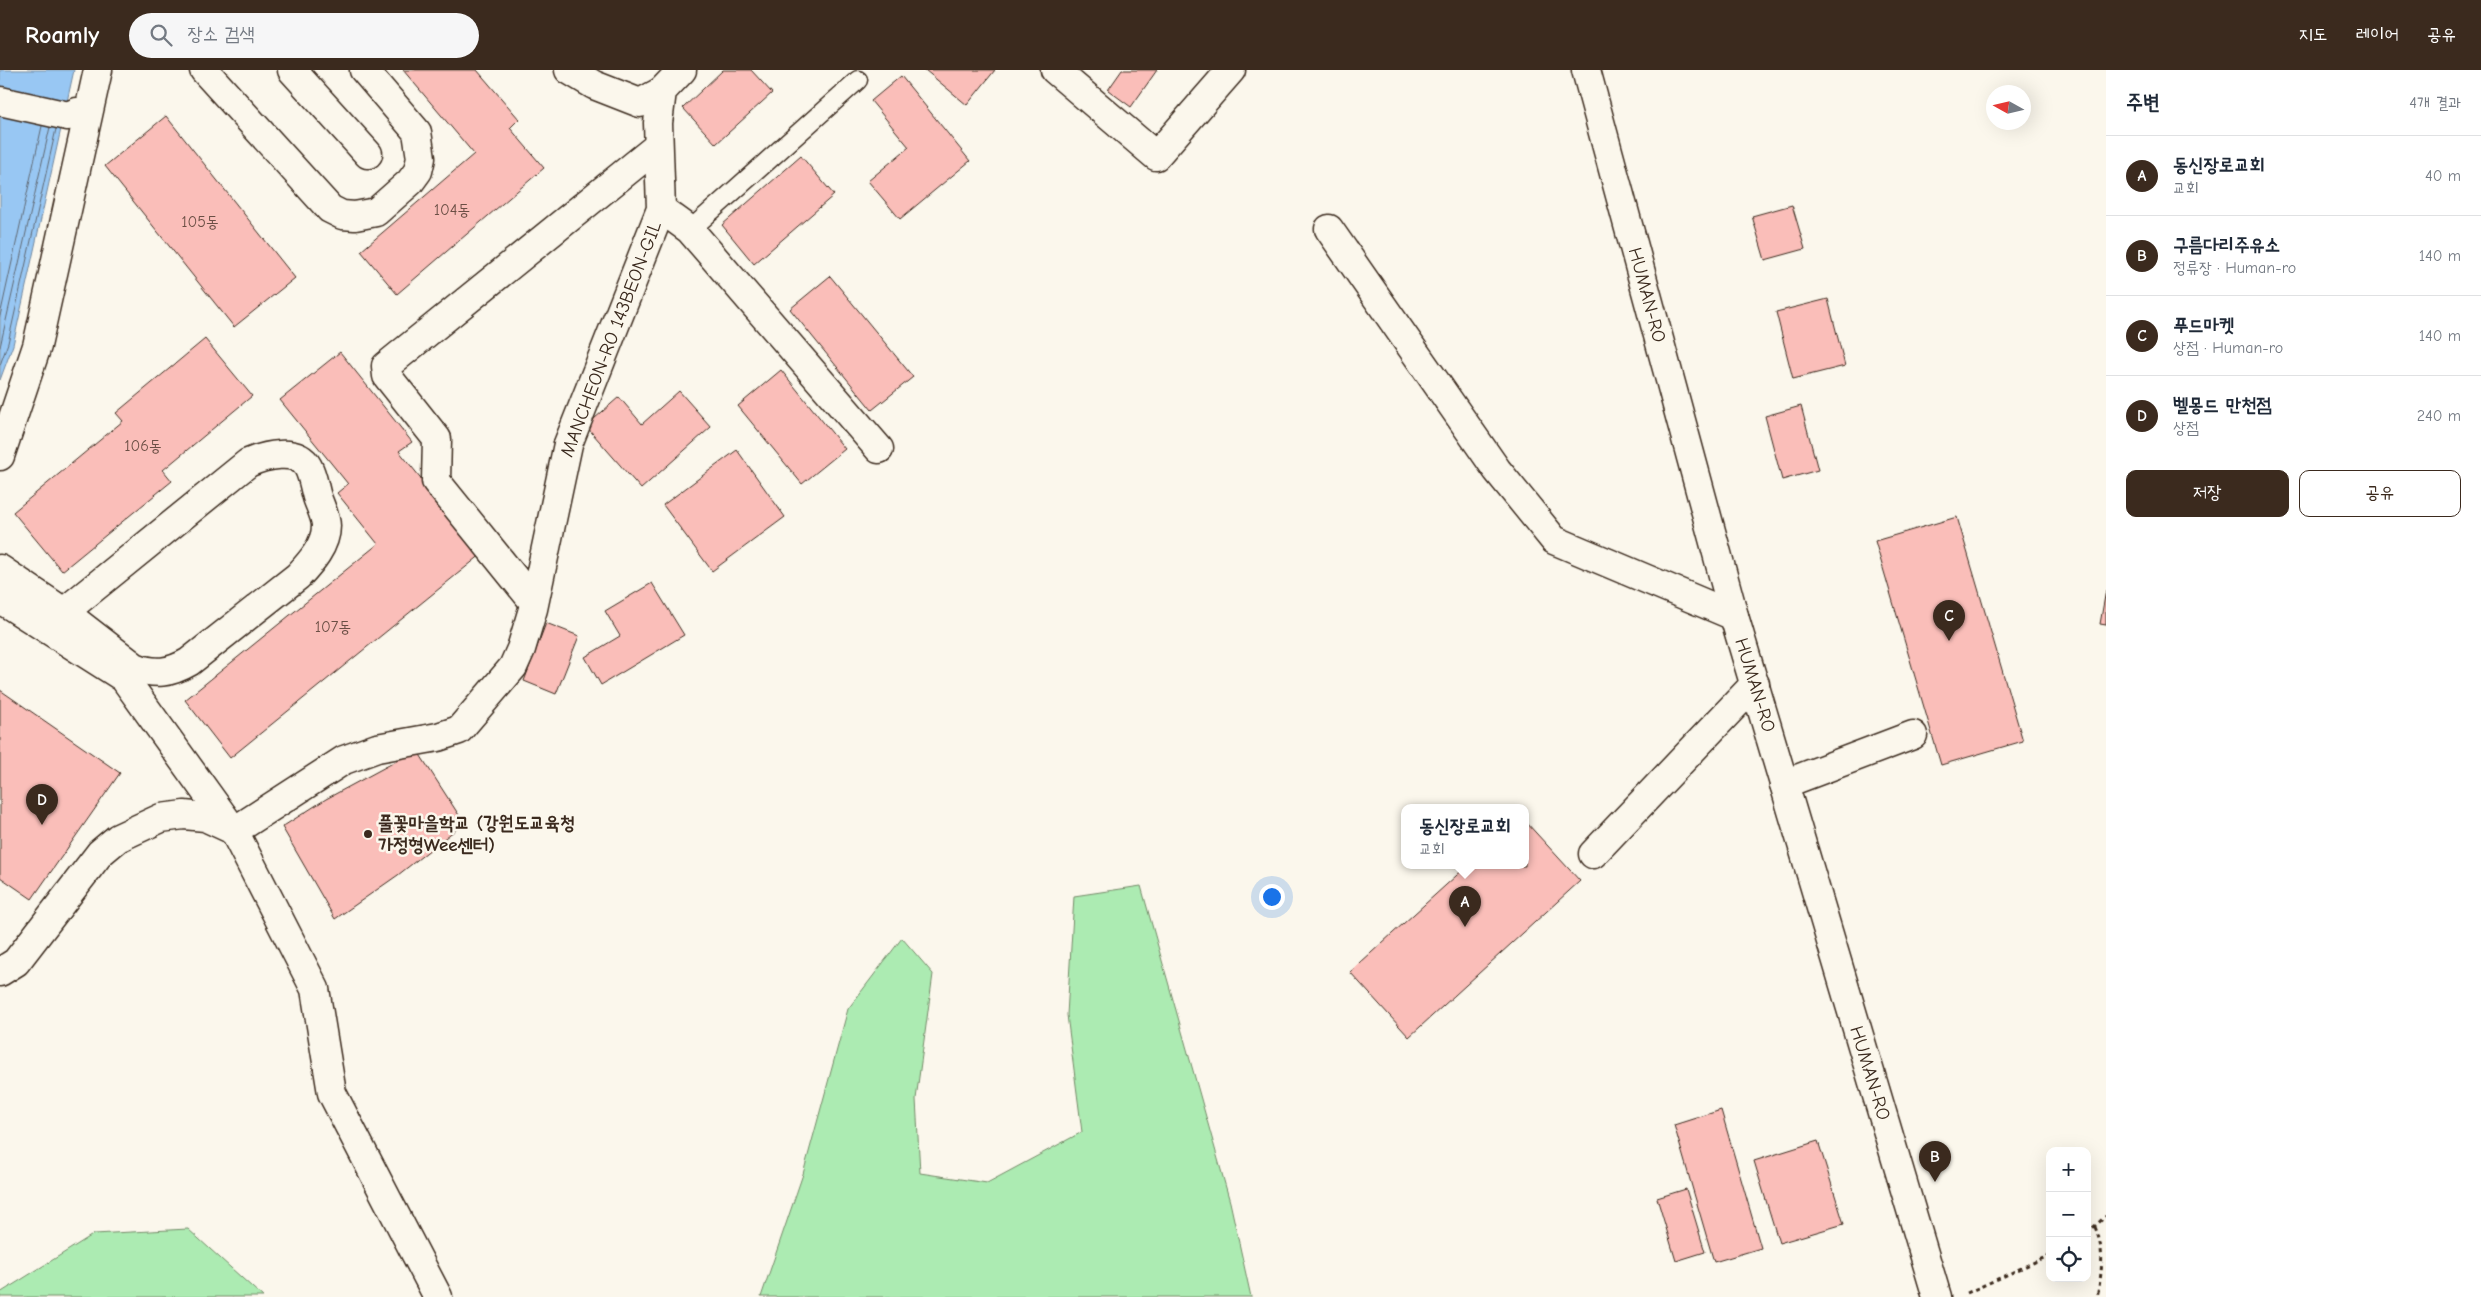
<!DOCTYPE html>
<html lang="ko">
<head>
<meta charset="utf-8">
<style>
	:root { --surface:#fff; --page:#f6f6f7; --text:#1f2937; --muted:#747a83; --line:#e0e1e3; --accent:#3b2a1e }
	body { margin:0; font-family:"Comic Neue","Poor Story",sans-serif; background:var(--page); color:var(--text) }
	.controls { position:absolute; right:15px; bottom:15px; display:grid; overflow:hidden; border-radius:10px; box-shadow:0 5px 20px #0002 }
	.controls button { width:45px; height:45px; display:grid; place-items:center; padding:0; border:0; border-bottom:1px solid var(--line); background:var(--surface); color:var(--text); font:25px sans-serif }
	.compass { position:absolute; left:1986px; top:15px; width:45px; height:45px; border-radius:50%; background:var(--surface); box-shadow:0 5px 20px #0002; rotate:278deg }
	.you { position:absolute; left:1271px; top:826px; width:18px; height:18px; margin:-12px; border:4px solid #fff; border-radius:50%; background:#1a73e8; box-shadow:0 0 0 8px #1a73e833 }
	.badge { display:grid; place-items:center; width:32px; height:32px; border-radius:50%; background:var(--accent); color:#fff; font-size:16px; font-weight:700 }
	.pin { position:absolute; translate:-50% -41px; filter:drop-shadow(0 1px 2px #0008) }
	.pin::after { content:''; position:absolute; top:26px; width:18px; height:15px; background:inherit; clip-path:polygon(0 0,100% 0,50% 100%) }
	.popup { position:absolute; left:1401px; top:734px; width:128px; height:65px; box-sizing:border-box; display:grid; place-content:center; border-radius:10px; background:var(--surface); filter:drop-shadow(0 1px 4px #0005); font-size:16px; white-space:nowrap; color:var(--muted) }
	.popup b { font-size:19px; color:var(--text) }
	.popup::after { content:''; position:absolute; left:50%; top:100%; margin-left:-10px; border:10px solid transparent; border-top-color:var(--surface) }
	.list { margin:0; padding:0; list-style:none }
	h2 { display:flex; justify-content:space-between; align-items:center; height:65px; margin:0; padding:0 20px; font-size:21px }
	h2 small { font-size:16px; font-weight:400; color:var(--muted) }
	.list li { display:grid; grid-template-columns:32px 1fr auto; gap:15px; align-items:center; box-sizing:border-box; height:80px; padding:0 20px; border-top:1px solid var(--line) }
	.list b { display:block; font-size:19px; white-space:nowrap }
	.list p { margin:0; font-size:16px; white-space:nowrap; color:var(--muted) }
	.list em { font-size:16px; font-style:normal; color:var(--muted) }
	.actions { display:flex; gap:10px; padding:15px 20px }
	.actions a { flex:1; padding:11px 0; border:1px solid var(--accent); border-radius:10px; text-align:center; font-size:18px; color:var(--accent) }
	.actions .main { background:var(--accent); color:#fff }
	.icon { flex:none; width:28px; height:28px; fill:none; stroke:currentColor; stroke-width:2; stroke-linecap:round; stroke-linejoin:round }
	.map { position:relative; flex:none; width:2106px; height:1227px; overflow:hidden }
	header { display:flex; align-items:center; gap:30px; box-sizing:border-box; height:70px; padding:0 25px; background:var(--accent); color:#fff }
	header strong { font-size:24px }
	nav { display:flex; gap:28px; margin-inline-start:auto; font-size:18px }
	.search { width:350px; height:45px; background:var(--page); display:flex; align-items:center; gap:12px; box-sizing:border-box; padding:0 18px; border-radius:28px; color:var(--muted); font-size:19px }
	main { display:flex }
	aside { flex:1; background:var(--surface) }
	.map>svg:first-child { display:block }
	.green { fill:#acebb2; stroke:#748a68 }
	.water { fill:#98c7f3; stroke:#73889e }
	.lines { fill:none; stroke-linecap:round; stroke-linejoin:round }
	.shore { stroke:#606973; stroke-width:1 }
	.building { fill:#fabeb9; stroke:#3b2a1e }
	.lane-casing { stroke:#3b2a1e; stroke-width:21 }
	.street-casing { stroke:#3b2a1e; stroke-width:31 }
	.path { stroke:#3b2a1e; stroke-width:3; stroke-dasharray:4 4; stroke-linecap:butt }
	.lane { stroke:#fbf7ec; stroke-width:18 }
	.street { stroke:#fbf7ec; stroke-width:28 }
	.poi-dot { fill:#3b2a1e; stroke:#fbf7ec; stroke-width:2 }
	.labels { text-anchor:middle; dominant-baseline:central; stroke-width:5; stroke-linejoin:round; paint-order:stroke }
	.number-label { font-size:16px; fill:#6b4f45 }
	.street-label { font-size:19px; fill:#3b2a1e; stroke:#fbf7ec }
	.poi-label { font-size:19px; font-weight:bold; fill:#3b2a1e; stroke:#fbf7ec; text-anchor:start }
</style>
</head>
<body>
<header>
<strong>Roamly</strong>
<div class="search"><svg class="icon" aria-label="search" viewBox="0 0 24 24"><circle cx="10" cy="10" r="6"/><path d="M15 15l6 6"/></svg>장소 검색</div>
<nav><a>지도</a><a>레이어</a><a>공유</a></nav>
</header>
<main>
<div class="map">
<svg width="2106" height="1227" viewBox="0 0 2106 1227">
	<rect width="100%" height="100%" fill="#fbf7ec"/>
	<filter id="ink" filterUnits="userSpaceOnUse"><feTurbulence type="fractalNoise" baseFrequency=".02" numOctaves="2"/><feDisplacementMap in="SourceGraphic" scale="10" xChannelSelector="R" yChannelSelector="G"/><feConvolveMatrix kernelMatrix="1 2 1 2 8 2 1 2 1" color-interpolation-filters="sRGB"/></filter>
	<g filter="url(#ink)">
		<g class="green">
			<polygon points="1141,816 1230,1132 1251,1227 761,1227 803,1104 848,939 902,868 933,904 916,1029 920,1103 987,1113 1082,1062 1067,945 1074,826"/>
			<polygon points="188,1159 263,1227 0,1227 0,1223 94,1164"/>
		</g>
		<polygon class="water" points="0,0 74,0 13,275 0,310"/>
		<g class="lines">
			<g class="shore">
				<polyline points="0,246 42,56"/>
				<polyline points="0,277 50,57"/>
				<polyline points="0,295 8,273 56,59"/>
			</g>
		</g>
		<g class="building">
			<polygon points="403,0 477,0 519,49 510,58 544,98 397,224 361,181 474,84"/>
			<polygon points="723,0 751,0 772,23 716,74 683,38"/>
			<polygon points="925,0 995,0 967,35"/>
			<polygon points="1122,0 1157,0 1131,37 1108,20"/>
			<polygon points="901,6 970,91 900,149 868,111 909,77 871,31"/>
			<polygon points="166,46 295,208 234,257 105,96"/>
			<polygon points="801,86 834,125 754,194 722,155"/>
			<polygon points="1792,135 1805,179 1765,190 1752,146"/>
			<polygon points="830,206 913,307 872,340 790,239"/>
			<polygon points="1828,229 1845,296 1793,309 1776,242"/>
			<polygon points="205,269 252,326 163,400 172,411 62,501 13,442 123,351 116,343"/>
			<polygon points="340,282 412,372 399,381 482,484 230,688 185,630 378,474 337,423 348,414 280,330"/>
			<polygon points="781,300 845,379 802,414 738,336"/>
			<polygon points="679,321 711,357 641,419 586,356 619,327 642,354"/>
			<polygon points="1801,336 1818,400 1782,410 1765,346"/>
			<polygon points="737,380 785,447 712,501 663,435"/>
			<polygon points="1957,447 2023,671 1941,695 1875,471"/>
			<polygon points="652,513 684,565 601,615 585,587 620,566 605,541"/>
			<polygon points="2106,520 2106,555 2100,554"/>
			<polygon points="546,553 579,566 556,624 524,611"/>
			<polygon points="0,620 120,703 32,829 0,807"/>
			<polygon points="417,680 464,753 398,805 335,849 282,757 326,729"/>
			<polygon points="1525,751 1580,811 1409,967 1350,902 1467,796 1525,796"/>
			<polygon points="1721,1040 1761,1178 1714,1192 1674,1055"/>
			<polygon points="1818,1071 1844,1154 1779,1173 1754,1091"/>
			<polygon points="1686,1119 1705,1182 1676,1191 1657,1128"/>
		</g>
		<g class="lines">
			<g class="lane-casing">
				<polyline id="lane" points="690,160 858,10"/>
			</g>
			<g class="street-casing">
				<g id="street">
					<polyline points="204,0 330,139 342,145 355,146 376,142 410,112 418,101 421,88 417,62 364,0"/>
					<polyline points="292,0 368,84"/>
					<polyline points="569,0 594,15 640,33 662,21"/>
					<polyline points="1055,0 1156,86 1231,0"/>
					<polyline points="1586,0 1734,546 1937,1227"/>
					<polyline points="0,31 68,46 77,42"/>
					<polyline points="661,139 690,160 879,379"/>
					<polyline points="1329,159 1497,400 1554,470 1734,546"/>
					<polyline points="0,386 37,276 98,0"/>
					<path d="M0 499 64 542 135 597C155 605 170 603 189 592L298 506C310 493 326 476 326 456 326 447 320 436 317 427 314 417 313 406 308 397 297 377 264 386 248 393L64 542"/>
					<polyline points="0,529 124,608 234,761 315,919 332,1023 438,1227"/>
					<polyline points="533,531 436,411 437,369 387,306 386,296 658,76"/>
					<polyline points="1784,714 1913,665"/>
					<polyline points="234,761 344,690 377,678 438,667 459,660 513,597 521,579 533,539 568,374 661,139 658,53 662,21 682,0"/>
					<polyline points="1593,784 1755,614"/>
					<polyline points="0,902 16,892 100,783 118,768 161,748 184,745 205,747 233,760"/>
				</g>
			</g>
			<g class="path">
				<path d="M2095 1157C2105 1181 2102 1202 2097 1227"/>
				<polyline points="2087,1163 2106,1146"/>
				<polyline points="1967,1223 2050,1185"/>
			</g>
			<use href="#lane" class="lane"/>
			<use href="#street" class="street"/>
		</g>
	</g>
	<circle class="poi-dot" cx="368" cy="764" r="5"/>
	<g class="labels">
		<g class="number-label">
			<text x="452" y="140">104동</text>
			<text x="200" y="152">105동</text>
			<text x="143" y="376">106동</text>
			<text x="333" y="557">107동</text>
		</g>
		<g class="street-label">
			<text transform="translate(1647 225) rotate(75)">HUMAN-RO</text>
			<text transform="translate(611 269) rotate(-69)">MANCHEON-RO 143BEON-GIL</text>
			<text transform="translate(1755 615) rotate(73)">HUMAN-RO</text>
			<text transform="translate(1870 1003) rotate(73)">HUMAN-RO</text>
		</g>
		<g class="poi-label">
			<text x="378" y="753">풀꽃마을학교 (강원도교육청<tspan x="378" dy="22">가정형Wee센터)</tspan></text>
		</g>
	</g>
</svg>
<div class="controls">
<button>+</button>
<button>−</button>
<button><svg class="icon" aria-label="locate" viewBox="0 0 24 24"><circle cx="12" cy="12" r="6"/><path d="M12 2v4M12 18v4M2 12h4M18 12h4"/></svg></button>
</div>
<svg class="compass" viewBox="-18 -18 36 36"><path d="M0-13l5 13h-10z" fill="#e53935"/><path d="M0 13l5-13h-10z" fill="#747a83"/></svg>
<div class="you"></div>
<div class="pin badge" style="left:1465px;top:857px">A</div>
<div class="popup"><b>동신장로교회</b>교회</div>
<div class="pin badge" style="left:1935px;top:1112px">B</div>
<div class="pin badge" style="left:1949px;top:571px">C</div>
<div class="pin badge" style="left:42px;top:755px">D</div>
</div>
<aside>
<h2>주변<small>4개 결과</small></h2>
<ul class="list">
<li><span class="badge">A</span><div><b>동신장로교회</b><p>교회</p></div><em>40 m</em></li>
<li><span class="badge">B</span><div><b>구름다리주유소</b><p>정류장 · Human-ro</p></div><em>140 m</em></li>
<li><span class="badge">C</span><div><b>푸드마켓</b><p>상점 · Human-ro</p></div><em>140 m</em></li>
<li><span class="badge">D</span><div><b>벨몽드 만천점</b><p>상점</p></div><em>240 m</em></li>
</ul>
<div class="actions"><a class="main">저장</a><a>공유</a></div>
</aside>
</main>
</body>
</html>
